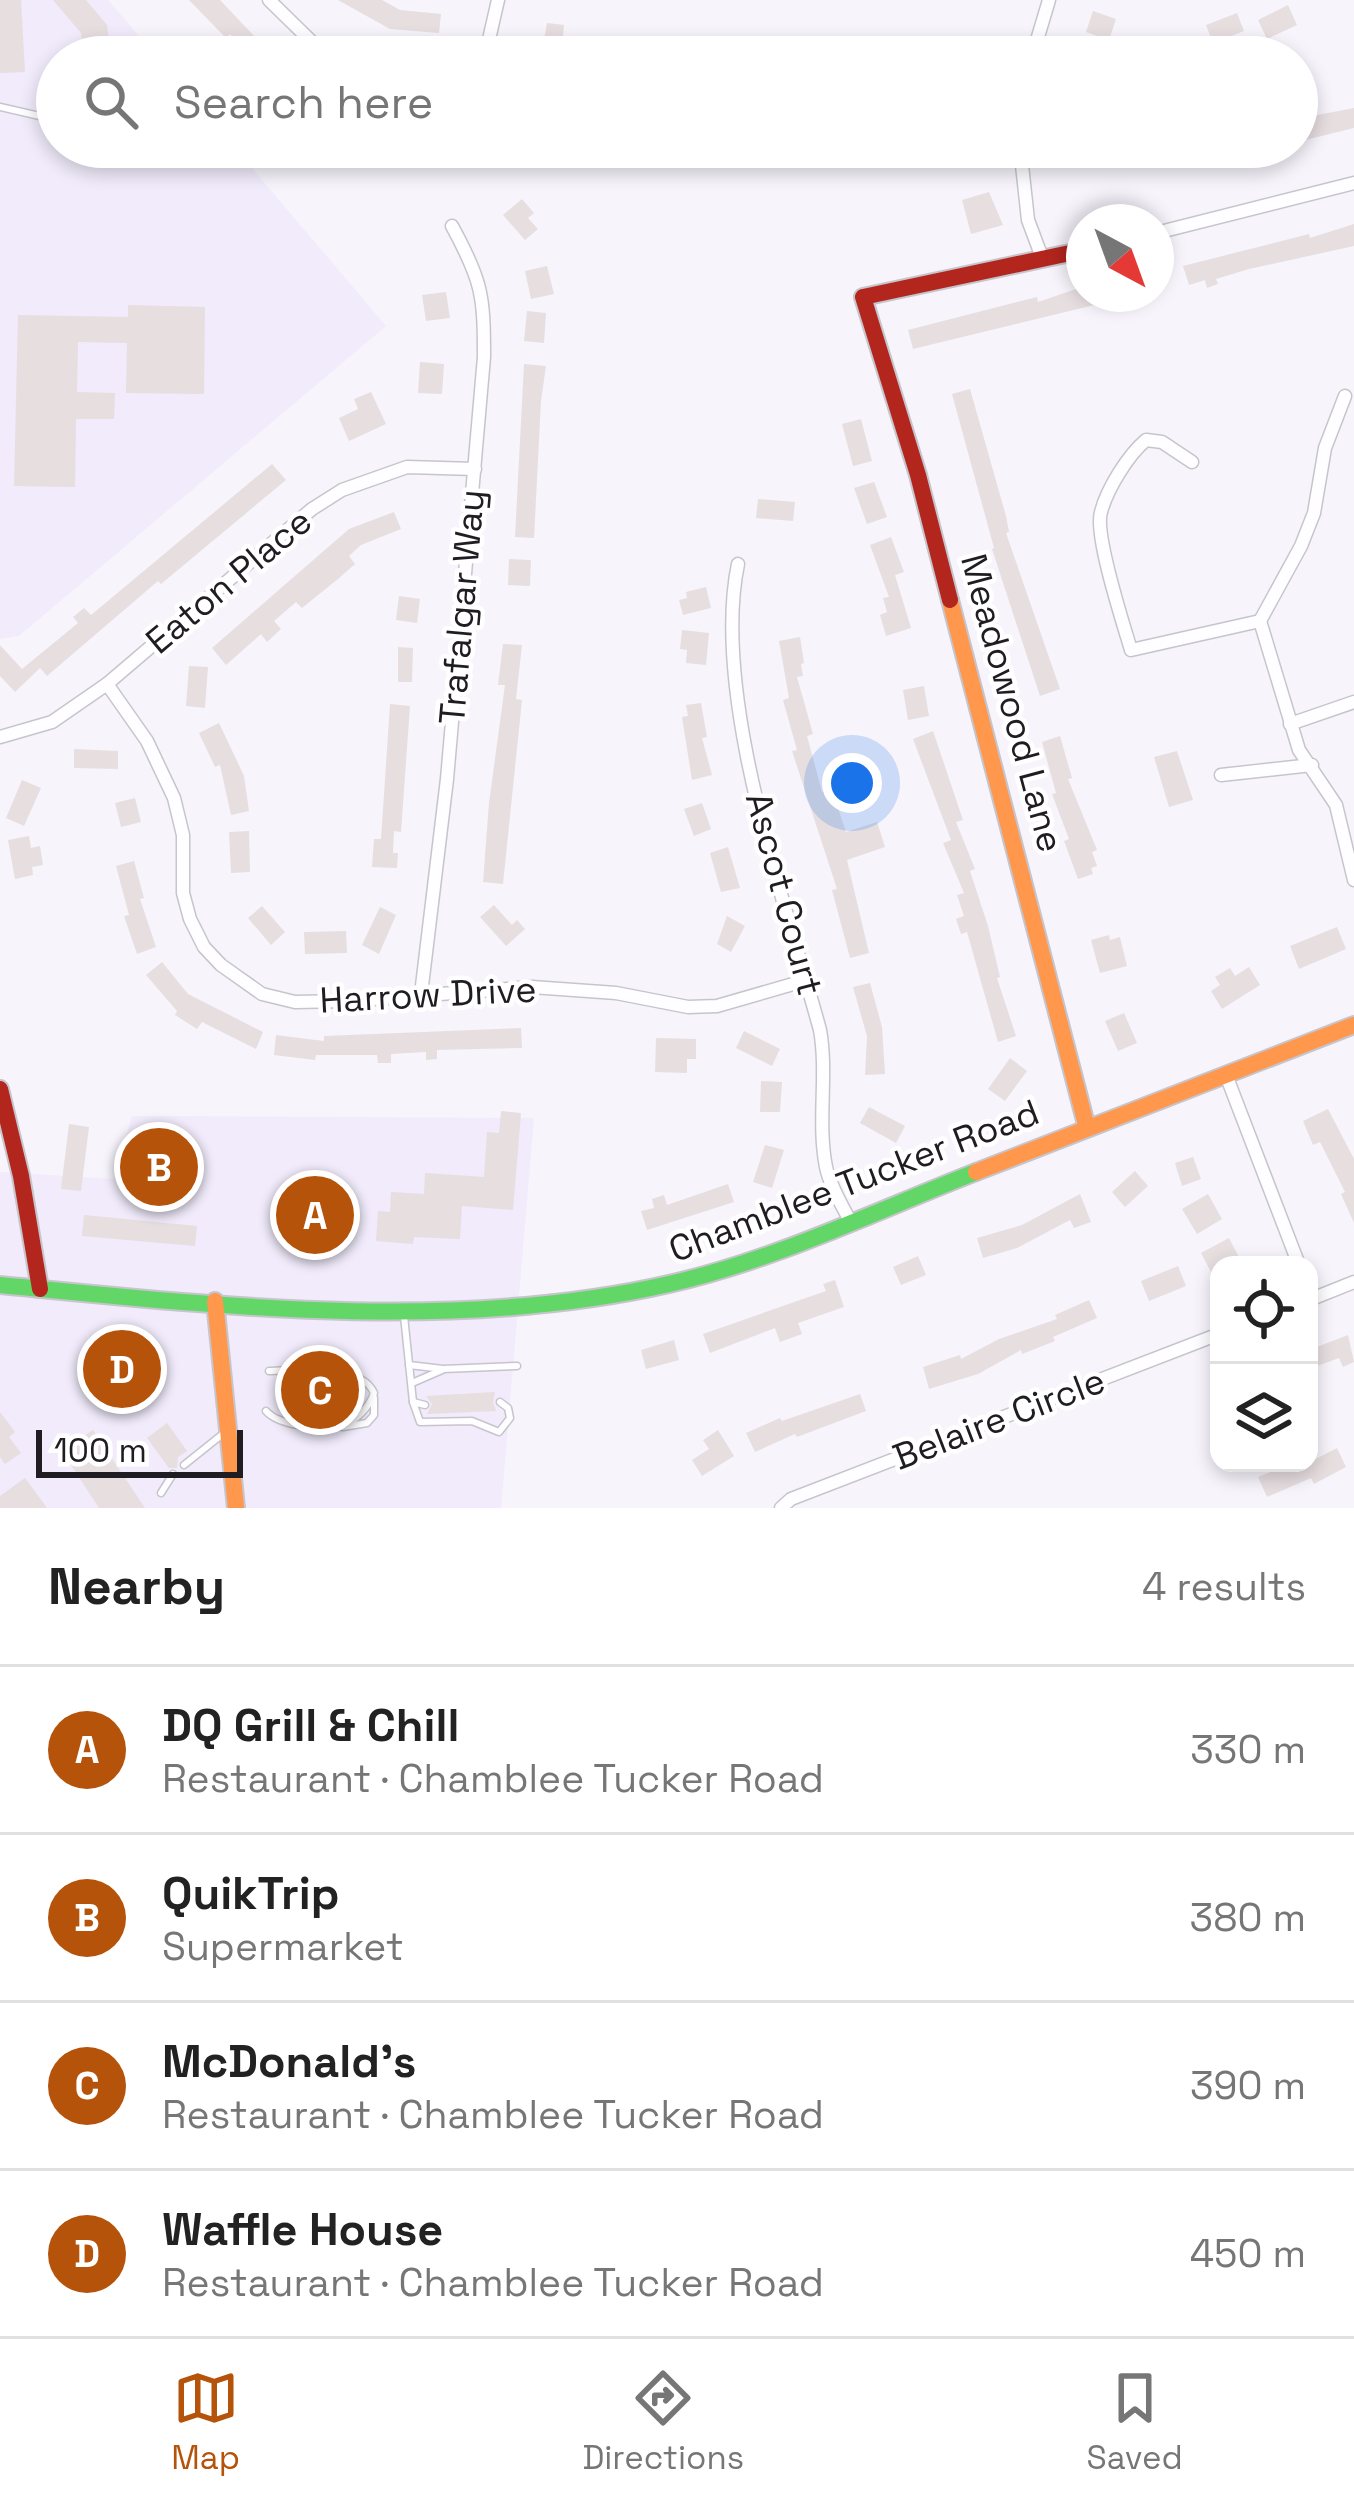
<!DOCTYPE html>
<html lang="en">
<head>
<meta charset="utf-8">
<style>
	:root { --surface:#fff; --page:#f2f2f2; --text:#222; --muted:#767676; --line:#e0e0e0; --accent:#b45309 }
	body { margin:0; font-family:"Space Grotesk",sans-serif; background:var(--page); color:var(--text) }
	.controls { position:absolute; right:36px; bottom:36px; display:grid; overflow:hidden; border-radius:24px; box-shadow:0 6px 18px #0003 }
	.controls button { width:108px; height:108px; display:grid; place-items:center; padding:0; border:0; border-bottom:3px solid var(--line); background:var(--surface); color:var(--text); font:60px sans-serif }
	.compass { position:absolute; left:1066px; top:204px; width:108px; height:108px; border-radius:50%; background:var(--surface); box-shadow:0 6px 18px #0003; rotate:139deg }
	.scale { position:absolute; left:36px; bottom:30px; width:207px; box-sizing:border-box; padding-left:12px; border:6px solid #1f1c22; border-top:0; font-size:33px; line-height:42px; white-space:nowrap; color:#1f1c22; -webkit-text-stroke:9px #fff; paint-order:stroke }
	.you { position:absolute; left:852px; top:783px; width:42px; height:42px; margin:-30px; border:9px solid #fff; border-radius:50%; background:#1a73e8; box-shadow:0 0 0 18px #1a73e833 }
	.badge { display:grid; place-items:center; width:78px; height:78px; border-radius:50%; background:var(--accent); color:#fff; font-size:39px; font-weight:700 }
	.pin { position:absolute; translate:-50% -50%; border:6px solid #fff; box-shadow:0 3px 12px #0006 }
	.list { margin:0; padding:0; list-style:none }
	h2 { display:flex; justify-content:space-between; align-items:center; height:156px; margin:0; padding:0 48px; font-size:51px }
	h2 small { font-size:39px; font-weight:400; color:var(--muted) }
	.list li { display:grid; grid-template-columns:78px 1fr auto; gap:36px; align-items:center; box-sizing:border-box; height:168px; padding:0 48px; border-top:3px solid var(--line) }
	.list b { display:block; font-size:45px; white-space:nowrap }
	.list p { margin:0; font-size:39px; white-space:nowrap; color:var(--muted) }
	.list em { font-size:39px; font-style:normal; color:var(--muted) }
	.icon { flex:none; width:66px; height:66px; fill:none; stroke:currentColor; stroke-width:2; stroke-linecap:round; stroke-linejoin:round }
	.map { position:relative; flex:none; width:1354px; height:1508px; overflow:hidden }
	.search { position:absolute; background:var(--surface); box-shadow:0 6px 18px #0003; left:36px; right:36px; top:36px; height:132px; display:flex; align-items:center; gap:30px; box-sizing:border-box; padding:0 42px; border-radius:66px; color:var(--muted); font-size:45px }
	.sheet { height:828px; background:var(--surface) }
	nav { display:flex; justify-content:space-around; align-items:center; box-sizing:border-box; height:168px; border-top:3px solid var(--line); background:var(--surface); font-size:33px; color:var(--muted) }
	nav a { display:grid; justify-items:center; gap:6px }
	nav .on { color:var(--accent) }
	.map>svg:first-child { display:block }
	.built { fill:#f1ebfb }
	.building { fill:#e7dee0 }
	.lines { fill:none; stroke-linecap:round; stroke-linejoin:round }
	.lane-casing { stroke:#c7c5cc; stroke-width:9 }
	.street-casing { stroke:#c7c5cc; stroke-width:15 }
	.fast-casing { stroke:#c7c5cc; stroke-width:20 }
	.slow-casing { stroke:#c7c5cc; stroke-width:20 }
	.jam-casing { stroke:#c7c5cc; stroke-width:20 }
	.lane { stroke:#fefdff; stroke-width:6 }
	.street { stroke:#fefdff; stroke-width:12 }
	.fast { stroke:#63d668; stroke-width:16 }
	.slow { stroke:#ff974d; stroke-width:16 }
	.jam { stroke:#b3261e; stroke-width:16 }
	.labels { text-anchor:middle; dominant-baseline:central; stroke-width:9; stroke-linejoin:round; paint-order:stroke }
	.street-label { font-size:36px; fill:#1f1c22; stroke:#fff }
</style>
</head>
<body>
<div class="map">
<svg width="1354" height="1508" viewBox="0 0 1354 1508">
	<rect width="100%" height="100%" fill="#f7f4fc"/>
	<g class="built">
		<polygon points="0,0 108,0 157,57 57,57 57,147 234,147 386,326 19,636 0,639"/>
		<polygon points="132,1116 534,1118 501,1508 0,1508 0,1172 114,1179"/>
	</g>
	<g class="building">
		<polygon points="0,0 21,0 25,72 0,73"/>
		<polygon points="53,0 86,0 107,25 111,57 84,57 81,33"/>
		<polygon points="189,0 220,0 255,37 241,48 230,34 226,38"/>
		<polygon points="338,0 382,0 400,10 441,14 439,33 390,29"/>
		<polygon points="1288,5 1297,25 1267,39 1258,20"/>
		<polygon points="1093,11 1116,19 1109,40 1086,32"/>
		<polygon points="1237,13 1244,31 1213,43 1206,25"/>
		<polygon points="547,23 564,25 561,57 541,57"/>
		<polygon points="1354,108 1354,128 1297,142 1297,119"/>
		<polygon points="1184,147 1221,147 1224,156 1191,167"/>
		<polygon points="989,192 1003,225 971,234 962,200"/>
		<polygon points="522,199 534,213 528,218 538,229 525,240 503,215"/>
		<polygon points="1354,224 1354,246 1249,269 1216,279 1218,284 1207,288 1205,280 1189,285 1183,266 1309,234 1310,238"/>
		<polygon points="547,266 554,294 531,299 525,271"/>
		<polygon points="1082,287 1084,294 1127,294 1127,297 913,349 908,330 1037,297 1038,302"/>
		<polygon points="446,292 450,318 426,321 422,295"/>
		<polygon points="128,305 205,307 204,394 126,393 127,343 78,342 77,392 115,393 114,419 76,419 75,487 14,486 18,315 128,317"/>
		<polygon points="527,311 546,313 544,343 524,341"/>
		<polygon points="420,362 444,364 442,394 418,393"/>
		<polygon points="524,364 546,366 541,401 534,538 515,537"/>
		<polygon points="970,389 1006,516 1009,532 1006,533 1060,689 1040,696 992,549 994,548 952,394"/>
		<polygon points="371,392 386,424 349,441 339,418 358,409 354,399"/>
		<polygon points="861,419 872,461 853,466 842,424"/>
		<polygon points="272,464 286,480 161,584 158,581 47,676 40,668 15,692 0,676 0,645 22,669 78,623 73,617 84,608 91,615"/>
		<polygon points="874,482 887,517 867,524 854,488"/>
		<polygon points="758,499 795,502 793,521 756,518"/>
		<polygon points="394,512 401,529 361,545 349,556 355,564 338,579 302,608 296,602 274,621 281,629 267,642 261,634 226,665 212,648 349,529"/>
		<polygon points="891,537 904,572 895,575 911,628 886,636 880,615 887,612 883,598 889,597 870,545"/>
		<polygon points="509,559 531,560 530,586 508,585"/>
		<polygon points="706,587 711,608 683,615 679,600 687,598 686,592"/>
		<polygon points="399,596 420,599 417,623 396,620"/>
		<polygon points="682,630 709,633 706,665 686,663 687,650 680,649"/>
		<polygon points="800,637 804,663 801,664 803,676 797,677 813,734 807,736 822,792 839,786 843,800 836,802 846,832 877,822 885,847 847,860 869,953 850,958 832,890 837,889 792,751 797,750 783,700 789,698 779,641"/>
		<polygon points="503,644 522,645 516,699 522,700 503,884 483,882 489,803 505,685 498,685"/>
		<polygon points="398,647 413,648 412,682 398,682"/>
		<polygon points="189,666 208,667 205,708 186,706"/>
		<polygon points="924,686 929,716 908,720 903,690"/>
		<polygon points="701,703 707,737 702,738 712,775 692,780 682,717 688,716 686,705"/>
		<polygon points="390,704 410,706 401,832 394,831 393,853 398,853 397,868 372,867 374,839 381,839"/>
		<polygon points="219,723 244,776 249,811 231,815 220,765 215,767 199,733"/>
		<polygon points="933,731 963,820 956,822 975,869 970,871 988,926 1000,977 997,978 1016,1036 998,1042 967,932 961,934 956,919 964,916 957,895 964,893 943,843 951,840 913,739"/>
		<polygon points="1060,736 1072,778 1068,779 1097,850 1092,852 1097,866 1091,868 1093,874 1078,879 1064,841 1069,839 1052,794 1056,793 1042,742"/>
		<polygon points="74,749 118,751 118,769 74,768"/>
		<polygon points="1177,751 1193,800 1169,807 1154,757"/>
		<polygon points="22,780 41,788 24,826 6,818"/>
		<polygon points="135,798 141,822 121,827 115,803"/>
		<polygon points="702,803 711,829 694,836 684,809"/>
		<polygon points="249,831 250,872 231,873 229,832"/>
		<polygon points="29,836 31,848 40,846 43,865 32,867 33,875 15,879 8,840"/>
		<polygon points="728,847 740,888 721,892 710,853"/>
		<polygon points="134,861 144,898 140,899 156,947 137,954 124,916 129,915 116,866"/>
		<polygon points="494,905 512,925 517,920 525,929 506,946 480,917"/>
		<polygon points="262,906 285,932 271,945 248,918"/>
		<polygon points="380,907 396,915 379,954 362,945"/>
		<polygon points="727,916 745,926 731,952 717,944"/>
		<polygon points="1337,927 1346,949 1299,969 1290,946"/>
		<polygon points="346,931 347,953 305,954 304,932"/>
		<polygon points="1109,935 1110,940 1120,937 1127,966 1100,973 1091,940"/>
		<polygon points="162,962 188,994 263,1032 256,1049 202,1022 197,1029 175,1015 177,1011 146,975"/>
		<polygon points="1249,967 1260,985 1222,1009 1211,991 1220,985 1215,977 1230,968 1235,976"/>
		<polygon points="870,983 882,1027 885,1074 865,1075 867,1036 853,987"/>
		<polygon points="1124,1013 1137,1043 1118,1051 1105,1021"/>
		<polygon points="521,1028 522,1048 437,1050 437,1059 426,1060 426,1052 391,1054 391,1063 378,1063 377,1055 316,1055 315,1060 274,1055 276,1035 324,1041 324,1036"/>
		<polygon points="744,1031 780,1049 772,1066 736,1048"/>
		<polygon points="656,1038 696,1039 696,1059 687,1059 687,1073 655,1072"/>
		<polygon points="1010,1058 1027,1071 1005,1101 988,1089"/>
		<polygon points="761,1081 782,1082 780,1112 760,1112"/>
		<polygon points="869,1107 905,1126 896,1143 860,1123"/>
		<polygon points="1328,1109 1354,1159 1354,1223 1341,1194 1345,1192 1320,1142 1313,1145 1303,1121"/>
		<polygon points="501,1111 521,1113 513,1210 462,1206 460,1239 414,1237 413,1244 376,1241 378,1211 390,1212 391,1192 424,1194 425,1173 484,1177 487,1132 499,1133"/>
		<polygon points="69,1124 89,1127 81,1191 61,1189"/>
		<polygon points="122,1142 196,1151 191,1189 118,1180"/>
		<polygon points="765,1145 784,1150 772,1188 753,1182"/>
		<polygon points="1193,1157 1201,1179 1182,1186 1175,1163"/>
		<polygon points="1135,1171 1148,1186 1125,1207 1112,1192"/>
		<polygon points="728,1184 734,1202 647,1230 641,1211 654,1208 652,1199 664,1195 667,1205"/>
		<polygon points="302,1190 345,1193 343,1226 299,1224"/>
		<polygon points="1080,1194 1091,1222 1074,1228 1070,1220 1017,1248 983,1258 977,1238 1022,1225"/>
		<polygon points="1208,1194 1222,1219 1197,1234 1182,1209"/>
		<polygon points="84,1215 197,1226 195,1246 82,1236"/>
		<polygon points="1229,1238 1243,1265 1219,1265 1219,1287 1201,1253"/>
		<polygon points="918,1256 926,1275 901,1285 893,1267"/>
		<polygon points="1178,1266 1186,1286 1149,1301 1141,1281"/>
		<polygon points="835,1280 844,1307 798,1323 802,1334 780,1342 775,1328 710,1353 703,1334 826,1291 823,1284"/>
		<polygon points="1089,1300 1097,1318 1053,1337 1055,1341 1022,1354 1021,1350 978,1374 929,1389 923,1367 960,1355 961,1359 999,1339 1057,1319 1055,1315"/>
		<polygon points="1348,1335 1354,1362 1343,1367 1339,1358 1309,1369 1309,1350"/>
		<polygon points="674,1340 679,1360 646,1369 641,1350"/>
		<polygon points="97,1362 145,1366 143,1380 95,1377"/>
		<polygon points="291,1378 350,1383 348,1408 290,1402"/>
		<polygon points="495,1392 493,1402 496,1411 427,1414 432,1404 426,1396"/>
		<polygon points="860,1394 866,1411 797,1437 795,1434 755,1452 746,1433 780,1418 782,1421"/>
		<polygon points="0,1412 15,1432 9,1437 21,1453 5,1464 0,1457"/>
		<polygon points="167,1423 187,1451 178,1457 177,1468 169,1468 147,1438"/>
		<polygon points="93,1430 145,1508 99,1508 62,1451"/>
		<polygon points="718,1430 734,1456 702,1476 692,1460 709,1449 703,1440"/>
		<polygon points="1337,1448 1346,1467 1314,1484 1311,1478 1267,1497 1258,1477 1294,1463 1296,1469"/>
		<polygon points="25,1478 47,1508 0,1508 0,1496"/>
	</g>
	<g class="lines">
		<g class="lane-casing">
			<g id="lane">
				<polyline points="0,107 57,120"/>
				<polyline points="404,1316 413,1402"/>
				<polyline points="409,1365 443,1369 517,1366"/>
				<polyline points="412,1383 442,1370"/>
				<polyline points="425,1405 413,1402 420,1422 472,1421 499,1432 510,1418 508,1408 500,1402"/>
				<path d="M266 1411C279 1426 322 1430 341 1426 355 1423 370 1406 374 1393 361 1363 298 1370 269 1371"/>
				<polyline points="343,1427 367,1423 374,1415 374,1398"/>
				<polyline points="184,1465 224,1433"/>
				<polyline points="161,1493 173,1474"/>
			</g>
		</g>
		<g class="street-casing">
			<g id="street">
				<polyline points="269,0 315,45 335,57"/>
				<polyline points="485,57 498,0"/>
				<polyline points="1032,57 1049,0"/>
				<polyline points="1020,147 1028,220 1043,260"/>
				<polyline points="1156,233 1354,183"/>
				<path d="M1192 462 1162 442 1146 440C1128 455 1107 489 1101 512 1094 534 1123 623 1131 650L1260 621"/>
				<path d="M738 564C711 693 785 901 820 1030 828 1075 817 1122 826 1167 830 1186 841 1203 850 1221"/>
				<polyline points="1260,621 1299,750 1336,805 1354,880"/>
				<polyline points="1260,621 1301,546 1314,513 1325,448 1345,396"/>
				<polyline points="107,684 147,741 174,798 183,835 183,893 190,919 204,947 221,965 262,994 295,1002 347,1001 532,987 616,993 688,1007 717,1006 807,980"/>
				<polyline points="1290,724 1354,702"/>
				<polyline points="0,737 52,722 107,684 312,509 342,490 407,467 475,469"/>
				<polyline points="1221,775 1312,765"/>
				<path d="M421 994 447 779 484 357C484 295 482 281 452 226"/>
				<polyline points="1226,1075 1299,1265"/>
				<polyline points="1309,1300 1354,1282"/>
				<polyline points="781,1508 791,1499 1219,1334"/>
			</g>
		</g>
		<g class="fast-casing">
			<path id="fast" d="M0 1285C218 1306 454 1333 669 1284 775 1260 876 1211 976 1172"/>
		</g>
		<g class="slow-casing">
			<g id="slow">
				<polyline points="950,600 1087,1128"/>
				<polyline points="976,1172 1354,1025"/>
				<polyline points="215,1301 236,1508"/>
			</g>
		</g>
		<g class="jam-casing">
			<g id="jam">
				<polyline points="950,600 918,475 863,297 1084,250"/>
				<polyline points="0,1089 21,1176 40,1289"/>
			</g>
		</g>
		<use href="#lane" class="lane"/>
		<use href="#street" class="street"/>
		<use href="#fast" class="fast"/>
		<use href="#slow" class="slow"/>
		<use href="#jam" class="jam"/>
	</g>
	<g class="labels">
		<g class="street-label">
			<text transform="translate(229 581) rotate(-40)">Eaton Place</text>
			<text transform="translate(462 607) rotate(-85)">Trafalgar Way</text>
			<text transform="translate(1012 703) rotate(75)">Meadowood Lane</text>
			<text transform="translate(784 894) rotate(75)">Ascot Court</text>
			<text transform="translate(428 995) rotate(-3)">Harrow Drive</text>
			<text transform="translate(854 1181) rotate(-21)">Chamblee Tucker Road</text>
			<text transform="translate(999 1419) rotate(-21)">Belaire Circle</text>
		</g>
	</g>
</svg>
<div class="controls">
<button><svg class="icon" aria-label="locate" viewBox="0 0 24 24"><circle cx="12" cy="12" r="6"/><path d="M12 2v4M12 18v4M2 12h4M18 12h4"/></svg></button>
<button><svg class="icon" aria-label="layers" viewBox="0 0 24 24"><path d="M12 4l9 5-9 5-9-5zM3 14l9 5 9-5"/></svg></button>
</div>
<svg class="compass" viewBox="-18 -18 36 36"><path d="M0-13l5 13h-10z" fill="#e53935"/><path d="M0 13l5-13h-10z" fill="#767676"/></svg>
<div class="scale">100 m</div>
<div class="you"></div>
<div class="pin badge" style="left:315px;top:1215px">A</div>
<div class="pin badge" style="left:159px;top:1167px">B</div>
<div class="pin badge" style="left:320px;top:1390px">C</div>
<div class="pin badge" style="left:122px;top:1369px">D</div>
<div class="search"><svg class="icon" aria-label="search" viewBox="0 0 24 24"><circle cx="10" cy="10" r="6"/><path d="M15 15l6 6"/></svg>Search here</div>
</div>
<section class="sheet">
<h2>Nearby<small>4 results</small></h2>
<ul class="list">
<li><span class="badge">A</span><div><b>DQ Grill &amp; Chill</b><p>Restaurant · Chamblee Tucker Road</p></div><em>330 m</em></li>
<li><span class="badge">B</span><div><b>QuikTrip</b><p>Supermarket</p></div><em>380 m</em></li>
<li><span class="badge">C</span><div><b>McDonald's</b><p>Restaurant · Chamblee Tucker Road</p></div><em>390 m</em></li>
<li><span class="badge">D</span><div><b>Waffle House</b><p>Restaurant · Chamblee Tucker Road</p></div><em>450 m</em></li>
</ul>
</section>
<nav>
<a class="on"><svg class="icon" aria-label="map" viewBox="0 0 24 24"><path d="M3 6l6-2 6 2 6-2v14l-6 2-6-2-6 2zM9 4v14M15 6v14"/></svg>Map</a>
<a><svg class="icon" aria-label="directions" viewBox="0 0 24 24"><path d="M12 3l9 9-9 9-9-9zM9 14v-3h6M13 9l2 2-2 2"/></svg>Directions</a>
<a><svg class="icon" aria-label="saved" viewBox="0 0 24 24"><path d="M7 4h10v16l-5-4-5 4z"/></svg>Saved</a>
</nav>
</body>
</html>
